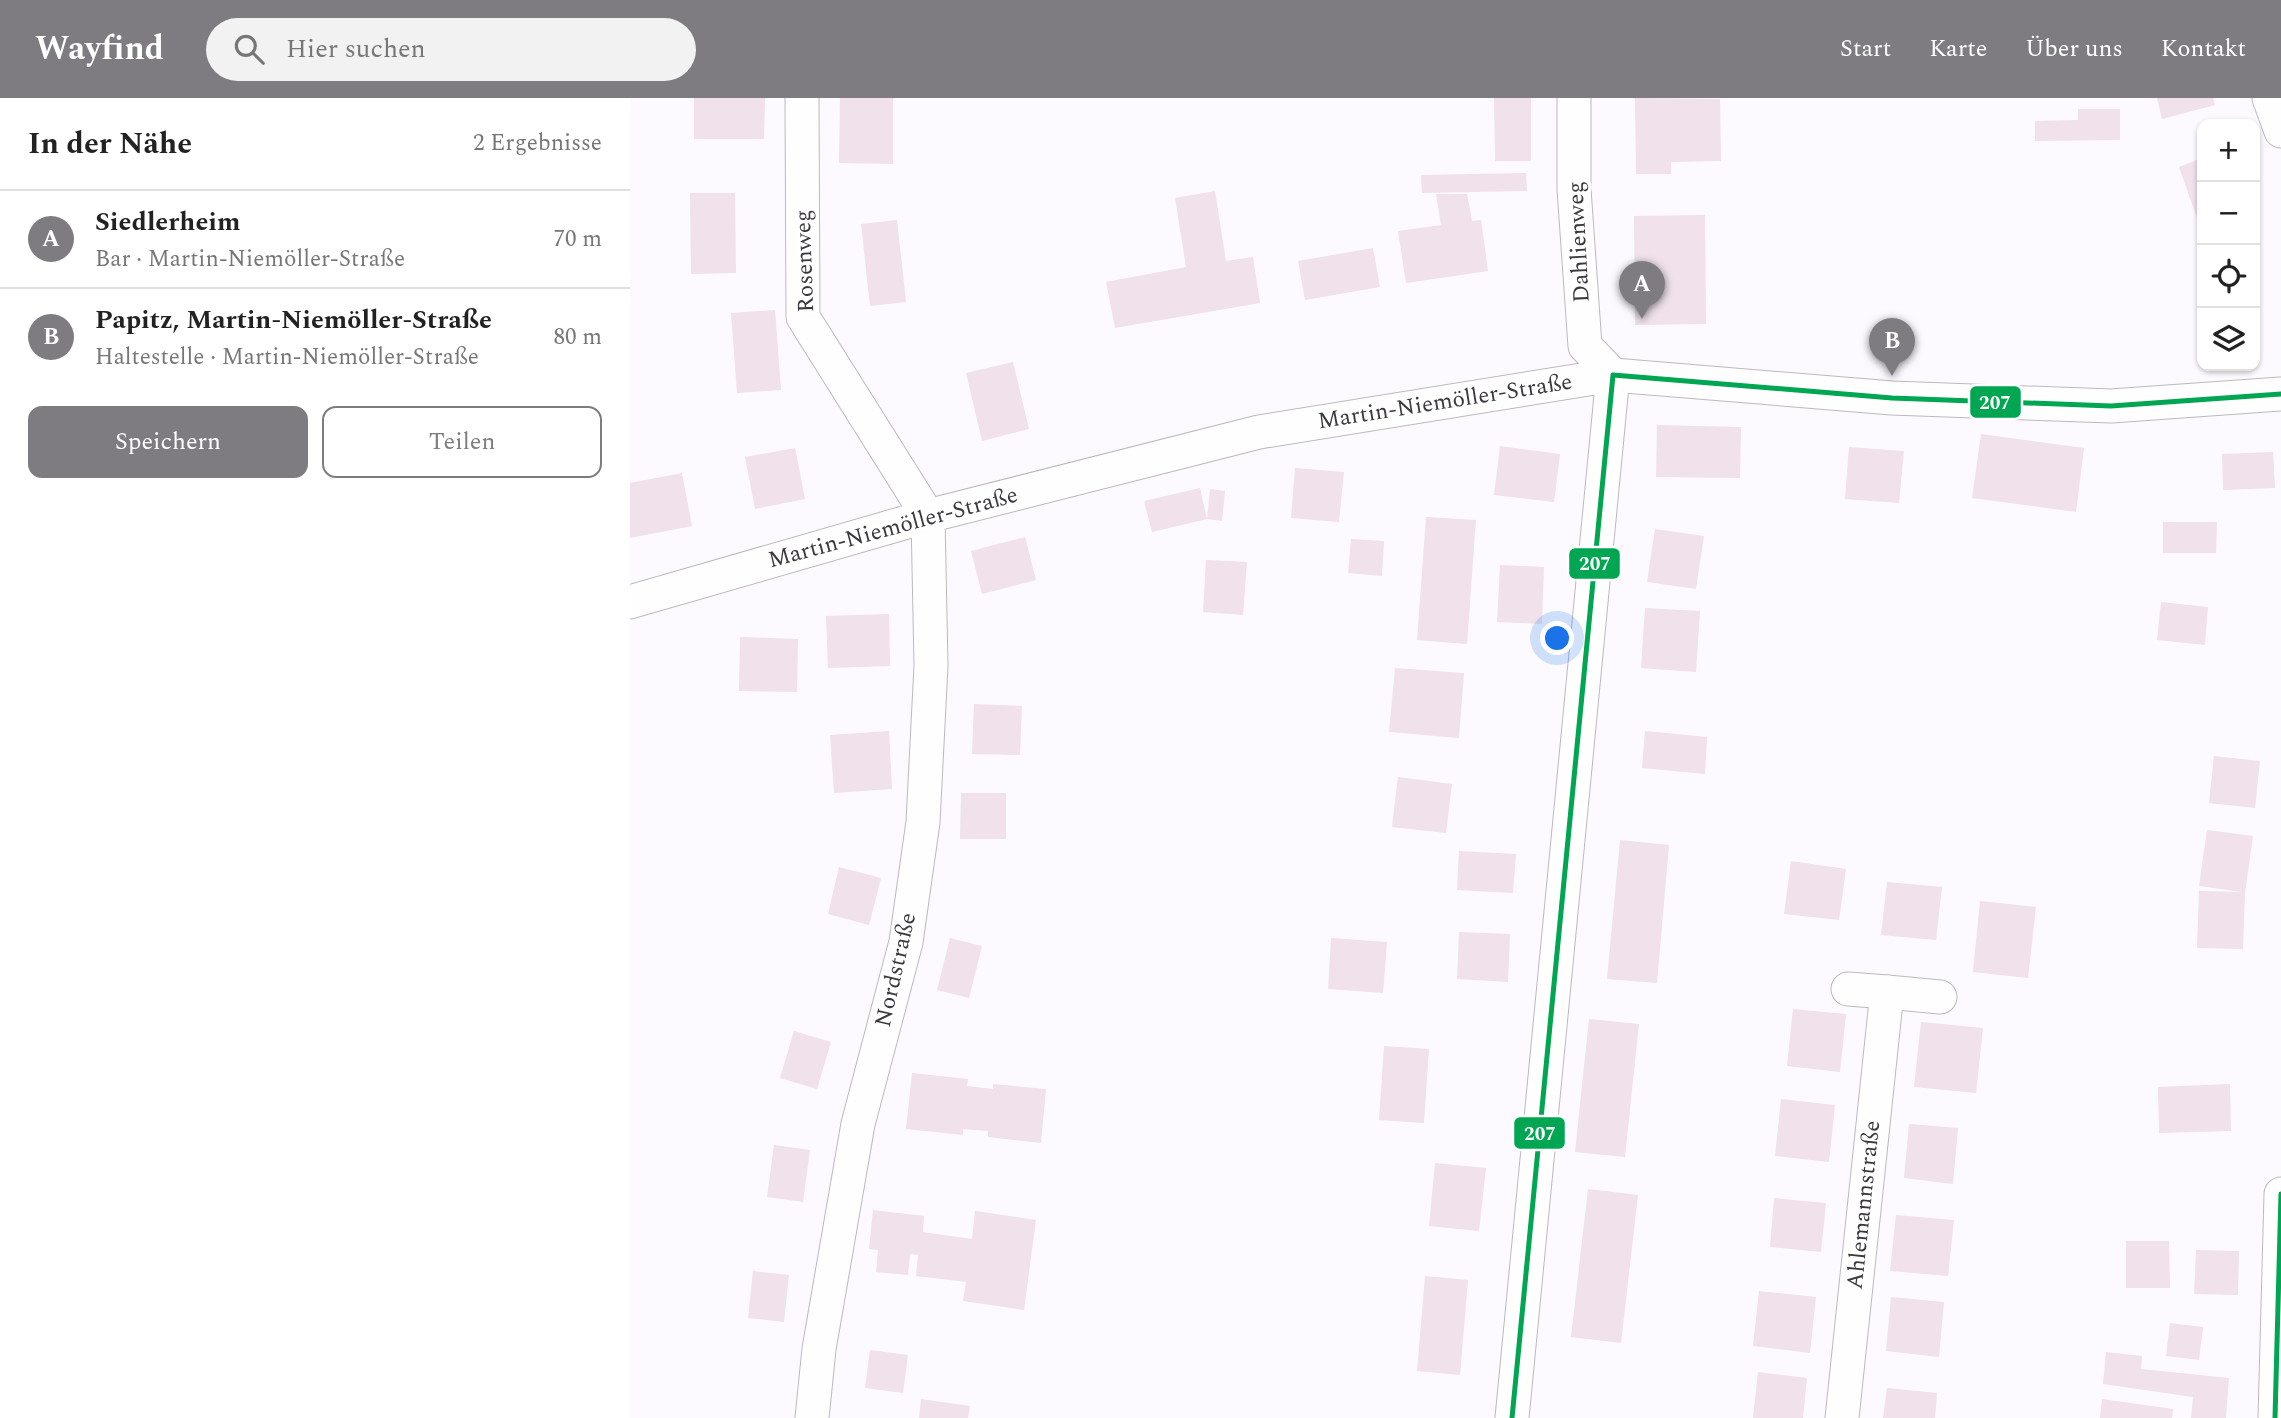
<!DOCTYPE html>
<html lang="de">
<head>
<meta charset="utf-8">
<style>
	:root { --surface:#fff; --page:#f2f2f2; --text:#222; --muted:#767676; --line:#e0e0e0; --accent:#7f7c81 }
	body { margin:0; font-family:Spectral,serif; background:var(--page); color:var(--text) }
	.controls { position:absolute; right:21px; top:21px; display:grid; overflow:hidden; border-radius:14px; box-shadow:0 2px 5px #0004 }
	.controls button { width:63px; height:63px; display:grid; place-items:center; padding:0; border:0; border-bottom:2px solid var(--line); background:var(--surface); color:var(--text); font:35px sans-serif }
	.you { position:absolute; left:928px; top:541px; width:24px; height:24px; margin:-18px; border:5px solid #fff; border-radius:50%; background:#1a73e8; box-shadow:0 0 0 10px #1a73e833 }
	.badge { display:grid; place-items:center; width:46px; height:46px; border-radius:50%; background:var(--accent); color:#fff; font-size:23px; font-weight:700 }
	.pin { position:absolute; translate:-50% -58px; filter:drop-shadow(0 2px 4px #0008) }
	.pin::after { content:''; position:absolute; top:37px; width:24px; height:21px; background:inherit; clip-path:polygon(0 0,100% 0,50% 100%) }
	.list { margin:0; padding:0; list-style:none }
	h2 { display:flex; justify-content:space-between; align-items:center; height:91px; margin:0; padding:0 28px; font-size:30px }
	h2 small { font-size:23px; font-weight:400; color:var(--muted) }
	.list li { display:grid; grid-template-columns:46px 1fr auto; gap:21px; align-items:center; box-sizing:border-box; height:98px; padding:0 28px; border-top:2px solid var(--line) }
	.list b { display:block; font-size:26px; white-space:nowrap }
	.list p { margin:0; font-size:23px; white-space:nowrap; color:var(--muted) }
	.list em { font-size:23px; font-style:normal; color:var(--muted) }
	.actions { display:flex; gap:14px; padding:21px 28px }
	.actions a { flex:1; padding:16px 0; border:2px solid var(--accent); border-radius:14px; text-align:center; font-size:24px; color:var(--accent) }
	.actions .main { background:var(--accent); color:#fff }
	.icon { flex:none; width:38px; height:38px; fill:none; stroke:currentColor; stroke-width:2; stroke-linecap:round; stroke-linejoin:round }
	.map { position:relative; flex:none; width:1651px; height:1320px; overflow:hidden }
	header { display:flex; align-items:center; gap:42px; box-sizing:border-box; height:98px; padding:0 35px; background:var(--accent); color:#fff }
	header strong { font-size:33px }
	nav { display:flex; gap:38px; margin-inline-start:auto; font-size:24px }
	.search { width:490px; height:63px; background:var(--page); display:flex; align-items:center; gap:18px; box-sizing:border-box; padding:0 24px; border-radius:38px; color:var(--muted); font-size:26px }
	main { display:flex }
	aside { flex:1; background:var(--surface) }
	.map>svg:first-child { display:block }
	.building { fill:#f0e1ea }
	.lines { fill:none; stroke-linecap:round; stroke-linejoin:round }
	.minor-casing { stroke:#bcb9be; stroke-width:35 }
	.minor { stroke:#fffeff; stroke-width:33 }
	.bus-1-casing { stroke:#fff; stroke-width:10 }
	.bus-1 { stroke:#00a651; stroke-width:5 }
	.labels { text-anchor:middle; dominant-baseline:central; stroke-width:7; stroke-linejoin:round; paint-order:stroke }
	.street-label { font-size:23px; fill:#3c383e; stroke:#fff }
	.line-badge { stroke:#fff; stroke-width:2.5 }
	.badge-label { font-size:19px; text-anchor:middle; font-weight:bold; fill:#fff }
</style>
</head>
<body>
<header>
<strong>Wayfind</strong>
<div class="search"><svg class="icon" aria-label="search" viewBox="0 0 24 24"><circle cx="10" cy="10" r="6"/><path d="M15 15l6 6"/></svg>Hier suchen</div>
<nav><a>Start</a><a>Karte</a><a>Über uns</a><a>Kontakt</a></nav>
</header>
<main>
<aside>
<h2>In der Nähe<small>2 Ergebnisse</small></h2>
<ul class="list">
<li><span class="badge">A</span><div><b>Siedlerheim</b><p>Bar · Martin-Niemöller-Straße</p></div><em>70 m</em></li>
<li><span class="badge">B</span><div><b>Papitz, Martin-Niemöller-Straße</b><p>Haltestelle · Martin-Niemöller-Straße</p></div><em>80 m</em></li>
</ul>
<div class="actions"><a class="main">Speichern</a><a>Teilen</a></div>
</aside>
<div class="map">
<svg width="1651" height="1320" viewBox="0 0 1651 1320">
	<rect width="100%" height="100%" fill="#fcfafe"/>
	<g class="building">
		<polygon points="64,0 135,0 134,41 64,41"/>
		<polygon points="210,0 263,0 263,66 209,65"/>
		<polygon points="864,0 901,0 901,63 865,63"/>
		<polygon points="1005,0 1090,1 1091,63 1041,64 1041,76 1006,76"/>
		<polygon points="1527,0 1583,0 1585,7 1532,21"/>
		<polygon points="1448,11 1490,11 1490,42 1405,43 1405,23 1448,22"/>
		<polygon points="1572,60 1572,134 1549,69"/>
		<polygon points="896,75 897,93 792,95 791,77"/>
		<polygon points="585,93 596,163 623,159 630,205 485,230 476,184 556,169 545,100"/>
		<polygon points="60,95 105,95 106,175 61,176"/>
		<polygon points="806,96 837,96 842,123 851,122 858,173 776,185 768,133 811,127"/>
		<polygon points="1075,117 1076,226 1005,227 1004,118"/>
		<polygon points="267,122 276,204 240,208 231,126"/>
		<polygon points="743,150 750,189 675,202 668,163"/>
		<polygon points="145,212 151,292 107,295 101,215"/>
		<polygon points="383,264 399,331 352,343 336,275"/>
		<polygon points="1027,327 1111,329 1110,380 1026,379"/>
		<polygon points="1351,336 1454,350 1446,414 1342,400"/>
		<polygon points="870,348 930,356 924,404 864,397"/>
		<polygon points="1219,349 1274,353 1269,405 1215,401"/>
		<polygon points="165,350 175,401 125,411 115,359"/>
		<polygon points="1643,354 1645,390 1593,392 1592,356"/>
		<polygon points="665,370 714,374 709,424 661,420"/>
		<polygon points="52,375 62,428 0,440 0,385"/>
		<polygon points="570,390 577,421 580,391 595,393 592,423 577,421 522,434 514,403"/>
		<polygon points="796,419 846,422 837,546 787,542"/>
		<polygon points="1533,424 1587,424 1586,455 1533,455"/>
		<polygon points="1025,431 1074,438 1066,491 1017,484"/>
		<polygon points="395,439 406,482 352,496 341,453"/>
		<polygon points="721,441 754,443 752,478 718,475"/>
		<polygon points="576,462 617,464 613,517 573,514"/>
		<polygon points="870,467 914,469 912,526 867,524"/>
		<polygon points="1531,504 1578,509 1575,547 1527,542"/>
		<polygon points="1015,510 1070,513 1066,574 1011,570"/>
		<polygon points="259,516 260,568 198,570 196,518"/>
		<polygon points="110,539 168,541 167,594 109,593"/>
		<polygon points="765,570 834,575 829,640 759,634"/>
		<polygon points="344,606 392,608 390,657 342,656"/>
		<polygon points="259,633 262,691 204,695 200,637"/>
		<polygon points="1015,633 1077,639 1075,676 1012,670"/>
		<polygon points="1584,658 1630,663 1625,710 1579,705"/>
		<polygon points="768,679 822,686 816,735 762,729"/>
		<polygon points="331,695 376,695 376,741 330,741"/>
		<polygon points="1577,732 1623,738 1615,795 1613,851 1567,850 1569,793 1612,794 1569,788"/>
		<polygon points="990,742 1039,747 1027,885 977,881"/>
		<polygon points="829,753 886,756 883,795 827,792"/>
		<polygon points="1161,763 1216,771 1209,822 1154,816"/>
		<polygon points="209,769 251,780 239,827 198,816"/>
		<polygon points="1257,784 1312,789 1306,842 1251,837"/>
		<polygon points="1350,803 1406,809 1398,880 1343,874"/>
		<polygon points="829,834 880,836 878,884 827,881"/>
		<polygon points="320,840 352,848 339,900 307,892"/>
		<polygon points="701,840 757,844 753,895 698,891"/>
		<polygon points="1163,911 1216,916 1210,974 1157,968"/>
		<polygon points="959,921 1009,926 995,1059 945,1054"/>
		<polygon points="1291,924 1353,930 1346,995 1284,989"/>
		<polygon points="164,933 201,944 187,991 150,980"/>
		<polygon points="754,948 799,951 794,1025 749,1022"/>
		<polygon points="282,975 338,981 337,988 363,991 363,986 416,991 411,1045 358,1039 358,1033 333,1031 333,1037 276,1031"/>
		<polygon points="1600,986 1601,1033 1529,1035 1528,989"/>
		<polygon points="1151,1001 1205,1007 1199,1064 1145,1058"/>
		<polygon points="1279,1026 1328,1030 1323,1086 1274,1080"/>
		<polygon points="144,1047 180,1052 173,1104 137,1099"/>
		<polygon points="805,1065 856,1070 849,1133 799,1128"/>
		<polygon points="958,1091 1008,1097 991,1245 941,1239"/>
		<polygon points="1144,1100 1196,1105 1191,1154 1140,1149"/>
		<polygon points="243,1112 294,1118 293,1134 342,1141 345,1113 406,1122 394,1212 333,1203 336,1184 286,1178 288,1157 280,1156 278,1177 246,1174 248,1152 239,1151"/>
		<polygon points="1266,1117 1324,1122 1318,1178 1260,1173"/>
		<polygon points="1496,1143 1539,1143 1540,1190 1496,1190"/>
		<polygon points="1566,1152 1609,1153 1608,1197 1564,1196"/>
		<polygon points="123,1173 159,1177 154,1224 118,1220"/>
		<polygon points="795,1178 838,1182 830,1277 787,1273"/>
		<polygon points="1129,1193 1186,1199 1180,1255 1123,1248"/>
		<polygon points="1261,1199 1314,1204 1309,1259 1256,1253"/>
		<polygon points="1540,1225 1573,1229 1569,1262 1536,1258"/>
		<polygon points="240,1252 278,1257 273,1295 235,1290"/>
		<polygon points="1476,1254 1512,1258 1511,1271 1599,1280 1596,1320 1561,1320 1563,1299 1473,1286"/>
		<polygon points="1128,1274 1177,1280 1173,1320 1123,1320"/>
		<polygon points="1257,1290 1307,1295 1305,1320 1253,1320"/>
		<polygon points="291,1301 340,1308 338,1320 289,1320"/>
		<polygon points="1472,1301 1543,1311 1542,1320 1470,1320"/>
	</g>
	<g class="lines">
		<g class="minor-casing">
			<g id="minor">
				<polyline points="172,0 173,219 298,418 301,568 293,724 276,844 228,1026 189,1251 182,1320"/>
				<polyline points="944,0 944,91 955,248 983,277"/>
				<polyline points="1639,0 1651,33"/>
				<polyline points="0,504 298,418 629,334 983,277 1262,300 1481,308 1651,296"/>
				<polyline points="1218,891 1257,894"/>
				<polyline points="882,1320 983,277"/>
				<polyline points="1212,1320 1257,894 1310,899"/>
				<polyline points="1645,1320 1651,1096"/>
			</g>
		</g>
		<use href="#minor" class="minor"/>
		<g class="bus-1-casing">
			<g id="bus-1">
				<polyline points="882,1320 983,277 1262,300 1481,308 1651,296"/>
				<polyline points="1645,1320 1651,1096"/>
			</g>
		</g>
		<use href="#bus-1" class="bus-1"/>
	</g>
	<g class="labels">
		<g class="street-label">
			<text transform="translate(949 144) rotate(-93)">Dahlienweg</text>
			<text transform="translate(175 163) rotate(-92)">Rosenweg</text>
			<text transform="translate(815 304) rotate(-9)">Martin-Niemöller-Straße</text>
			<text transform="translate(263 430) rotate(-15)">Martin-Niemöller-Straße</text>
			<text transform="translate(266 872) rotate(-77)">Nordstraße</text>
			<text transform="translate(1234 1107) rotate(-84)">Ahlemannstraße</text>
		</g>
	</g>
	<g class="line-badge">
		<rect x="1339" y="287" width="53" height="34" rx="7" fill="#00a651"/>
		<rect x="938" y="449" width="53" height="33" rx="7" fill="#00a651"/>
		<rect x="883" y="1018" width="53" height="34" rx="7" fill="#00a651"/>
	</g>
	<g class="badge-label">
		<text x="1365" y="311">207</text>
		<text x="965" y="472">207</text>
		<text x="910" y="1042">207</text>
	</g>
</svg>
<div class="controls">
<button>+</button>
<button>−</button>
<button><svg class="icon" aria-label="locate" viewBox="0 0 24 24"><circle cx="12" cy="12" r="6"/><path d="M12 2v4M12 18v4M2 12h4M18 12h4"/></svg></button>
<button><svg class="icon" aria-label="layers" viewBox="0 0 24 24"><path d="M12 4l9 5-9 5-9-5zM3 14l9 5 9-5"/></svg></button>
</div>
<div class="you"></div>
<div class="pin badge" style="left:1012px;top:221px">A</div>
<div class="pin badge" style="left:1262px;top:278px">B</div>
</div>
</main>
</body>
</html>
